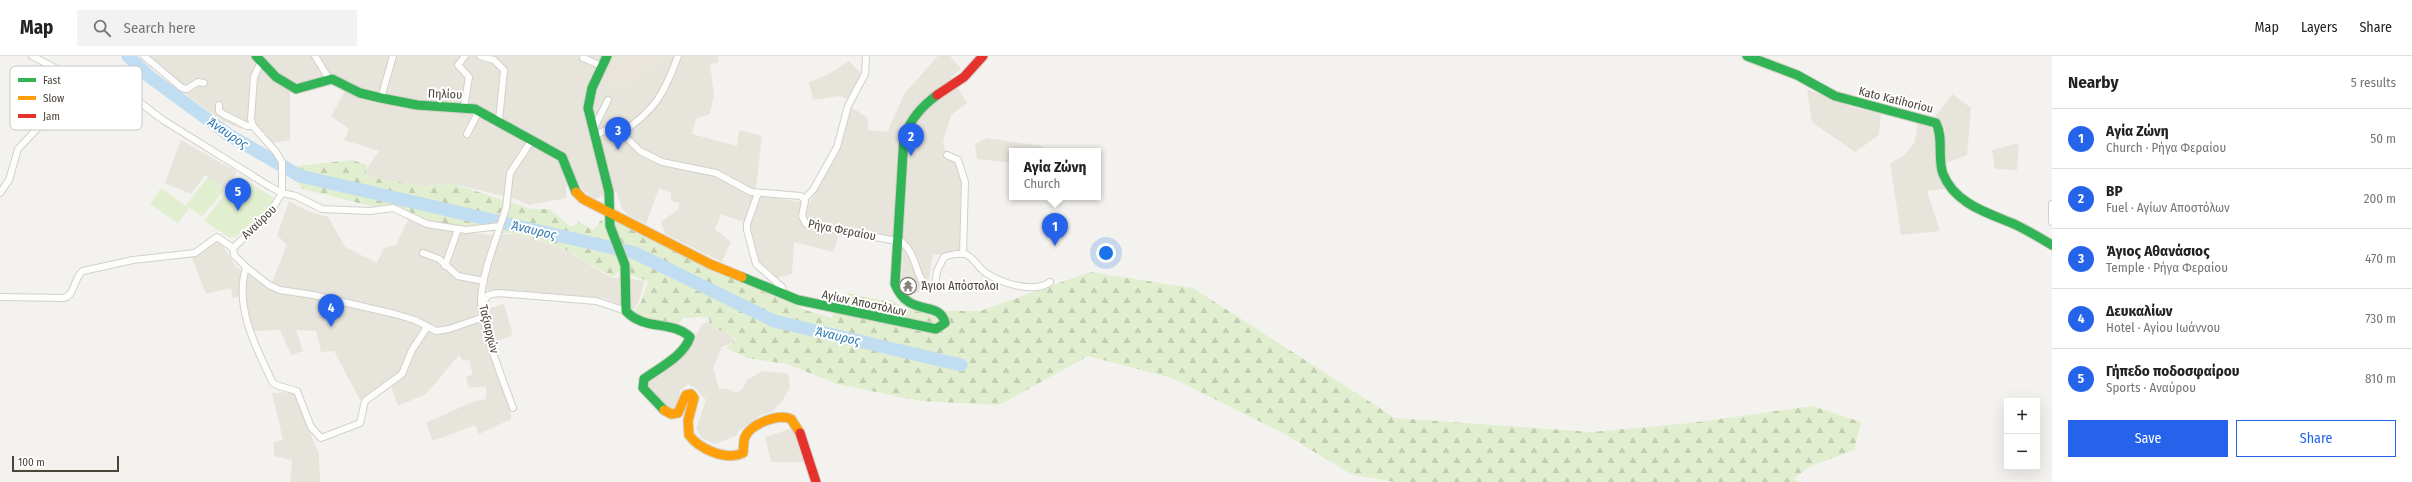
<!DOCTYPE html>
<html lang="en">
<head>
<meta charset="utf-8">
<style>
	:root { --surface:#fff; --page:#f2f2f2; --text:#222; --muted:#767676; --line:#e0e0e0; --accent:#2563eb }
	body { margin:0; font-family:"Fira Sans Condensed",sans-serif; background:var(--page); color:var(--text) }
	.controls { position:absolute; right:12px; bottom:12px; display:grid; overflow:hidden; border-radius:0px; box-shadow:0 4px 16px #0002 }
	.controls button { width:36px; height:36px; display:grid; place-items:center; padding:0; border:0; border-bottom:1px solid var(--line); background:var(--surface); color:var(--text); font:20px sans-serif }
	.scale { position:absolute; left:12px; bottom:10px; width:107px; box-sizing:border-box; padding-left:4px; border:2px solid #4b4439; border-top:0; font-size:11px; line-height:14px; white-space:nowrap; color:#4b4439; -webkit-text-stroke:3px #fff; paint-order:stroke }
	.you { position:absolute; left:1106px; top:197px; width:14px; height:14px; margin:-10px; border:3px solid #fff; border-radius:50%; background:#1a73e8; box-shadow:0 0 0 6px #1a73e833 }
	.badge { display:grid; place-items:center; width:26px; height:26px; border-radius:50%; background:var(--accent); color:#fff; font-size:13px; font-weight:700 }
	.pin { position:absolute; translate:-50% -33px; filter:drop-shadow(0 1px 2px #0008) }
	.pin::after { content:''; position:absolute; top:21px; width:14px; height:12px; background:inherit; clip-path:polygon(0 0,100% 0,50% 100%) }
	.popup { position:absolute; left:1009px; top:92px; width:92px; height:52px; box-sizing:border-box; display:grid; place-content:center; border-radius:0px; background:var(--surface); filter:drop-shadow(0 1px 3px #0005); font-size:13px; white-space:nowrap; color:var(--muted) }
	.popup b { font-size:15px; color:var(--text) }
	.popup::after { content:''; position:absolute; left:50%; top:100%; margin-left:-8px; border:8px solid transparent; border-top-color:var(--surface) }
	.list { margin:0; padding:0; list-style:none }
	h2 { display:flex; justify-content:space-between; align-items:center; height:52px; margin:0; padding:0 16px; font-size:17px }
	h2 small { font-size:13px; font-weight:400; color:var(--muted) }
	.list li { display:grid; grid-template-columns:26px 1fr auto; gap:12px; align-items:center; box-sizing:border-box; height:60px; padding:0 16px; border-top:1px solid var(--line) }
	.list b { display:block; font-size:15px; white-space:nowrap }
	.list p { margin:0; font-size:13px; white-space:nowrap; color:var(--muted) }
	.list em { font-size:13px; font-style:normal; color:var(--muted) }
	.actions { display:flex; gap:8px; padding:12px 16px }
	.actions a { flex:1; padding:9px 0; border:1px solid var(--accent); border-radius:0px; text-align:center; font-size:14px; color:var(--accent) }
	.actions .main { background:var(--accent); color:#fff }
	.icon { flex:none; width:22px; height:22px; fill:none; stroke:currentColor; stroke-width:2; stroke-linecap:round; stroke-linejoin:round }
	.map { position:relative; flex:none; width:2052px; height:426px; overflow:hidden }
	header { display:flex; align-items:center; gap:24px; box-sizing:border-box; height:56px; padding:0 20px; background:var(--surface); border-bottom:1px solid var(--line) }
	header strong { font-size:19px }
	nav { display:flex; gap:22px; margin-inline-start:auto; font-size:14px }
	.search { width:280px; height:36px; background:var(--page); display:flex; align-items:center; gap:10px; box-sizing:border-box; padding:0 14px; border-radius:0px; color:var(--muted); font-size:15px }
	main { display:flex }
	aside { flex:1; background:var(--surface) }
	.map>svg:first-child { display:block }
	.residential { fill:#e7e4dc }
	.education { fill:#eae5da }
	.green { fill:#e1eecf }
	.forest { fill:url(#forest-firs) }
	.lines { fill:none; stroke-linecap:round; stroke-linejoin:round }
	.river { stroke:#c0ddf1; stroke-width:13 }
	.street-casing { stroke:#d2d0cb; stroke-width:8 }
	.fast-casing { stroke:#d3cfc5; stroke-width:11 }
	.slow-casing { stroke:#d3cfc5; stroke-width:11 }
	.jam-casing { stroke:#d3cfc5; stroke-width:11 }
	.street { stroke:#fdfdfc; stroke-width:6 }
	.fast { stroke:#30b455; stroke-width:9 }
	.slow { stroke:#ff9f0a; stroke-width:9 }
	.jam { stroke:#e5322d; stroke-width:9 }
	.labels { text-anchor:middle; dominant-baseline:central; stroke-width:4; stroke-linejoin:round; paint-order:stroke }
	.street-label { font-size:12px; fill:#4b4439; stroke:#fff }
	.poi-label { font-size:12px; fill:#4b4439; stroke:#fff; text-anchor:start }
	.water-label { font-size:13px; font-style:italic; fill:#2e7ab2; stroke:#fff }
	.key { fill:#fff; stroke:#c9c7c4; stroke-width:1 }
	.key-label { font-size:11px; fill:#4b4439 }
</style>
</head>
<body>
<header>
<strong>Map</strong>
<div class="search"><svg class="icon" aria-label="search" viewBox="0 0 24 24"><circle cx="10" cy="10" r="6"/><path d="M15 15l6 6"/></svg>Search here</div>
<nav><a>Map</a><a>Layers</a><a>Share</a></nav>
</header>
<main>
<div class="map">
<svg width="2052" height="426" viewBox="0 0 2052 426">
	<defs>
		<pattern id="forest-firs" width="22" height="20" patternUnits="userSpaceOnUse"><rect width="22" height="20" fill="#e1eecf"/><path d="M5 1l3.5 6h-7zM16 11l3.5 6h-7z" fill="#c3cdb2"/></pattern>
	</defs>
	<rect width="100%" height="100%" fill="#f4f2ee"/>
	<g class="residential">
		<polygon points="148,0 718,0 718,7 710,8 714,38 710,58 696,63 692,78 737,90 739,74 762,80 755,139 809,147 839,95 851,51 868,62 868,74 887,76 905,37 938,0 950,0 961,13 951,21 967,47 951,59 943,86 947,102 954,103 963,124 960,145 961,196 933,199 927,234 910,239 901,227 904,182 841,173 833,196 794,186 792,218 776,222 760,207 749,168 721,158 715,173 731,186 722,206 665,178 661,166 679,153 679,147 671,145 671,137 659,132 646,168 628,159 622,152 616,135 595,143 577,129 566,130 566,142 529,149 515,143 453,128 420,130 366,120 369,109 379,95 344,84 349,73 331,60 349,28 340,22 290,31 290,84 274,87 255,66 247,67 242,73 223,65 195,45 184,37 188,34"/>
		<polygon points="849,5 861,18 856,31 848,43 839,40 813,44 809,26 829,18"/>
		<polygon points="1807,33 1854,52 1881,57 1879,79 1855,96 1812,66"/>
		<polygon points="1952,38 1971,52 1967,99 1946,107 1942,89 1945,71 1935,61"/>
		<polygon points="1918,65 1933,69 1936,74 1935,96 1945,133 1927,135 1940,175 1901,179 1890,107 1904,100 1915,86"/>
		<polygon points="987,82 1042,90 1041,95 1012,95 1012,107 977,103 975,88"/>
		<polygon points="181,84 237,116 225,134 205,119 191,138 165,127"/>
		<polygon points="2019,87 2017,114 1995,113 1992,94"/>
		<polygon points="289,145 308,155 328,161 345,191 377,207 384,192 396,189 409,162 447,174 491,179 516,178 564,193 612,222 625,222 645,225 639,245 633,255 604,242 595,241 479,233 480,255 504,248 513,279 488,289 510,350 511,363 479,378 475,369 433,385 426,367 472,346 486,343 486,330 469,332 466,321 473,318 469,304 463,305 459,299 426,338 398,350 389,325 360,344 334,295 321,296 316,275 296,274 303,295 291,299 280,274 253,275 245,238 233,242 231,232 206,238 192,202 219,183 236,211 270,231 287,189 277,179"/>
		<polygon points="710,265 712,272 723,275 736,285 722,291 713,312 719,333 729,333 737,337 743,332 747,324 763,315 788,317 790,332 781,347 771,356 761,359 739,375 736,380 715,388 702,382 696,373 706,344 695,332 688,328 680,334 679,348 674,355 666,353 645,327 688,293 702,268"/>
		<polygon points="293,336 319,398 320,426 290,426 292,404 274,400 274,386 283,384 272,337"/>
		<polygon points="793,372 805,406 771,406 765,381"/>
	</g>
	<polygon class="education" points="612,0 670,0 622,34 600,23"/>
	<g class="green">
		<polygon points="239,120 274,142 274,146 236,181 230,182 204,165"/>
		<polygon points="208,121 224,134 202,161 186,149"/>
		<polygon points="161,132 189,152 178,167 150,148"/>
	</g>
	<path class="forest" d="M352 104 367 109 366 120 420 130 453 128 532 153H549L571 171 579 166 594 174 600 165 605 162 647 180 691 203 781 241 805 254 832 262 835 249 849 237 880 244H893L901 251 936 261 943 255H980L1090 216 1193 232 1395 362 1592 376 1690 367 1812 350 1861 366 1854 394 1811 410 1794 422 1798 426H1395L1351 418 1283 377 1172 322 1088 300 999 349 920 345 837 328 787 308 748 302 726 292 736 284 723 275 712 272 708 261 683 262 677 271C663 269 645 267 633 257L641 246 648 225 631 219 629 214 623 213 612 221 563 192 516 178 464 173 302 133 288 111Z"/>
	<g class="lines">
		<polyline class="river" points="128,0 150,21 229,79 300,120 635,197 774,265 961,309"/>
		<g class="street-casing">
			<g id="street">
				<polyline points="32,0 61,15 113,26 163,64 269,130 282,137 296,140 322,153 370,155 393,152 427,168 466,174 500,170 506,152 510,117 532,84"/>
				<polyline points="144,0 182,32 187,33 198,26 204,27"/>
				<polyline points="315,0 329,23"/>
				<polyline points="480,0 494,4 504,14 499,65"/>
				<polyline points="583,2 602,10"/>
				<polyline points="381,42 393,0"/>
				<polyline points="219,49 219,55 223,58 247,70 253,70"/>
				<polyline points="464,51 469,21 458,9 465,0"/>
				<polyline points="593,74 608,44"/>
				<path d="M622 76C655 55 665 36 678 0"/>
				<polyline points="467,78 479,55"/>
				<path d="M594 80 606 74 618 73 640 95 662 106 716 117 751 136 801 140 805 145 802 160 806 168 902 186C918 200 915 221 927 231L935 229 937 215 944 201C949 199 959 197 965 198 974 201 978 212 986 217 1001 227 1034 238 1050 226"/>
				<polyline points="947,99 958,104 965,126 963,198"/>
				<polyline points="0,137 9,124 18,93 50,59 74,18"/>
				<polyline points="758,137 747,168 747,174 756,208 782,231 783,237"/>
				<polyline points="804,143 813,134 837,91 848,50 865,18 866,0"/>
				<polyline points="2052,148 2052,166"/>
				<path d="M500 170C493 193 482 219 481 244 481 271 503 324 513 352"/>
				<polyline points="233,192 269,158 282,137 282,106 276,96 253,70 251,63 254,21 261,6"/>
				<polyline points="423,197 439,203 458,220 484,225"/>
				<polyline points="445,210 458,173"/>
				<path d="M246 211C234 251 256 292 273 327L279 330 297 335 311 371 321 382 360 367 365 345 402 318 412 294 427 271"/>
				<path d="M0 241 64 242C76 238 73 222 83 215L133 204 195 197 217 181 233 192 234 199 246 211 269 229 280 234 313 239 395 258 415 264 436 275 449 273 484 261"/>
				<polyline points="482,248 488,239 498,237 596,245 626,255"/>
			</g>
		</g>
		<g class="fast-casing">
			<g id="fast">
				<polyline points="256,0 276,21 296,33 332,23 360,37 381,42 417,49 475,53 562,101 576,136"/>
				<path d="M607 0 592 32 588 52 609 136 610 170 625 209 626 255C644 275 672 264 690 281 684 300 659 312 644 323L643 332 664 354"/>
				<path d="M1747 0 1797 19 1835 40 1936 67C1944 82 1937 102 1943 118 1955 148 1988 157 2014 168 2027 174 2040 182 2052 189"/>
				<path d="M742 221 798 244 936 273 945 267C940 243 909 263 895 228L904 80C912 62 921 51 937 39"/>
			</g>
		</g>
		<g class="slow-casing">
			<g id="slow">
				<polyline points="576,136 583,143 710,208 742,221"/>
				<path d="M664 354 671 358 678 357 686 339 691 338 694 342 688 365 689 379C699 393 726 405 743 397 744 392 743 386 745 381 751 368 778 357 791 363L800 377"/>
			</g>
		</g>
		<g class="jam-casing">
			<g id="jam">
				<polyline points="937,39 964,21 983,0"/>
				<polyline points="800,377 816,426"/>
			</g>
		</g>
		<use href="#street" class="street"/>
		<use href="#fast" class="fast"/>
		<use href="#slow" class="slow"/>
		<use href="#jam" class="jam"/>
	</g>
	<defs>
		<g id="temple-ring" transform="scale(0.9)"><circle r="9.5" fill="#fff" stroke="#868178" stroke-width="1.5"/><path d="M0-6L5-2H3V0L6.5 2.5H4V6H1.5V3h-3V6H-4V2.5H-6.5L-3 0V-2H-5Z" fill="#868178"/></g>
	</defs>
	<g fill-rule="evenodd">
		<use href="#temple-ring" x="908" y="230"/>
	</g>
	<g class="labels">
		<g class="street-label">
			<text transform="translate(445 38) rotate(2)">Πηλίου</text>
			<text transform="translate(1896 44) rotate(14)">Kato Katihoriou</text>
			<text transform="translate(259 166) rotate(-44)">Αναύρου</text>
			<text transform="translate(842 174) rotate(11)">Ρήγα Φεραίου</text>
			<text transform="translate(864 247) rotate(12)">Αγίων Αποστόλων</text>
			<text transform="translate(489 273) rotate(76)">Ταξιαρχών</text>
		</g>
		<g class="poi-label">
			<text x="921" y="230">Άγιοι Απόστολοι</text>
		</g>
		<g class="water-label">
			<text transform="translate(228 77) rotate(34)">Άναυρος</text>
			<text transform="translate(534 174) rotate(13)">Άναυρος</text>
			<text transform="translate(838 280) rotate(13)">Άναυρος</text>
		</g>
	</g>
	<rect x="10" y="10" width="132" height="64" rx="6" class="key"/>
	<rect x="18" y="22" width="18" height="4" fill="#30b455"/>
	<rect x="18" y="40" width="18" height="4" fill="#ff9f0a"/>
	<rect x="18" y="58" width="18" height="4" fill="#e5322d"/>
	<g class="key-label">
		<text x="43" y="28">Fast</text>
		<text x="43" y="46">Slow</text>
		<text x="43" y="64">Jam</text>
	</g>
</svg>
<div class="controls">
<button>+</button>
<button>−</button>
</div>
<div class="scale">100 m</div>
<div class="you"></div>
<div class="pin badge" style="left:1055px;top:190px">1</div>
<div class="popup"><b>Αγία Ζώνη</b>Church</div>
<div class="pin badge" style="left:911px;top:100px">2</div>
<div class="pin badge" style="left:618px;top:94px">3</div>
<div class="pin badge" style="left:331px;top:271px">4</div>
<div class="pin badge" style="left:238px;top:155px">5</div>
</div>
<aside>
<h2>Nearby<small>5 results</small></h2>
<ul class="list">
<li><span class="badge">1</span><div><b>Αγία Ζώνη</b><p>Church · Ρήγα Φεραίου</p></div><em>50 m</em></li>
<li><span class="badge">2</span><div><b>BP</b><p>Fuel · Αγίων Αποστόλων</p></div><em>200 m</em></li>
<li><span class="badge">3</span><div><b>Άγιος Αθανάσιος</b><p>Temple · Ρήγα Φεραίου</p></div><em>470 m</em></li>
<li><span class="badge">4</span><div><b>Δευκαλίων</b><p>Hotel · Αγίου Ιωάννου</p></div><em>730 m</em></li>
<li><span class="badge">5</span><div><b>Γήπεδο ποδοσφαίρου</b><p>Sports · Αναύρου</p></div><em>810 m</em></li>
</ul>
<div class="actions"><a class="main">Save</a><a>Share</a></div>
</aside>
</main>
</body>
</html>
